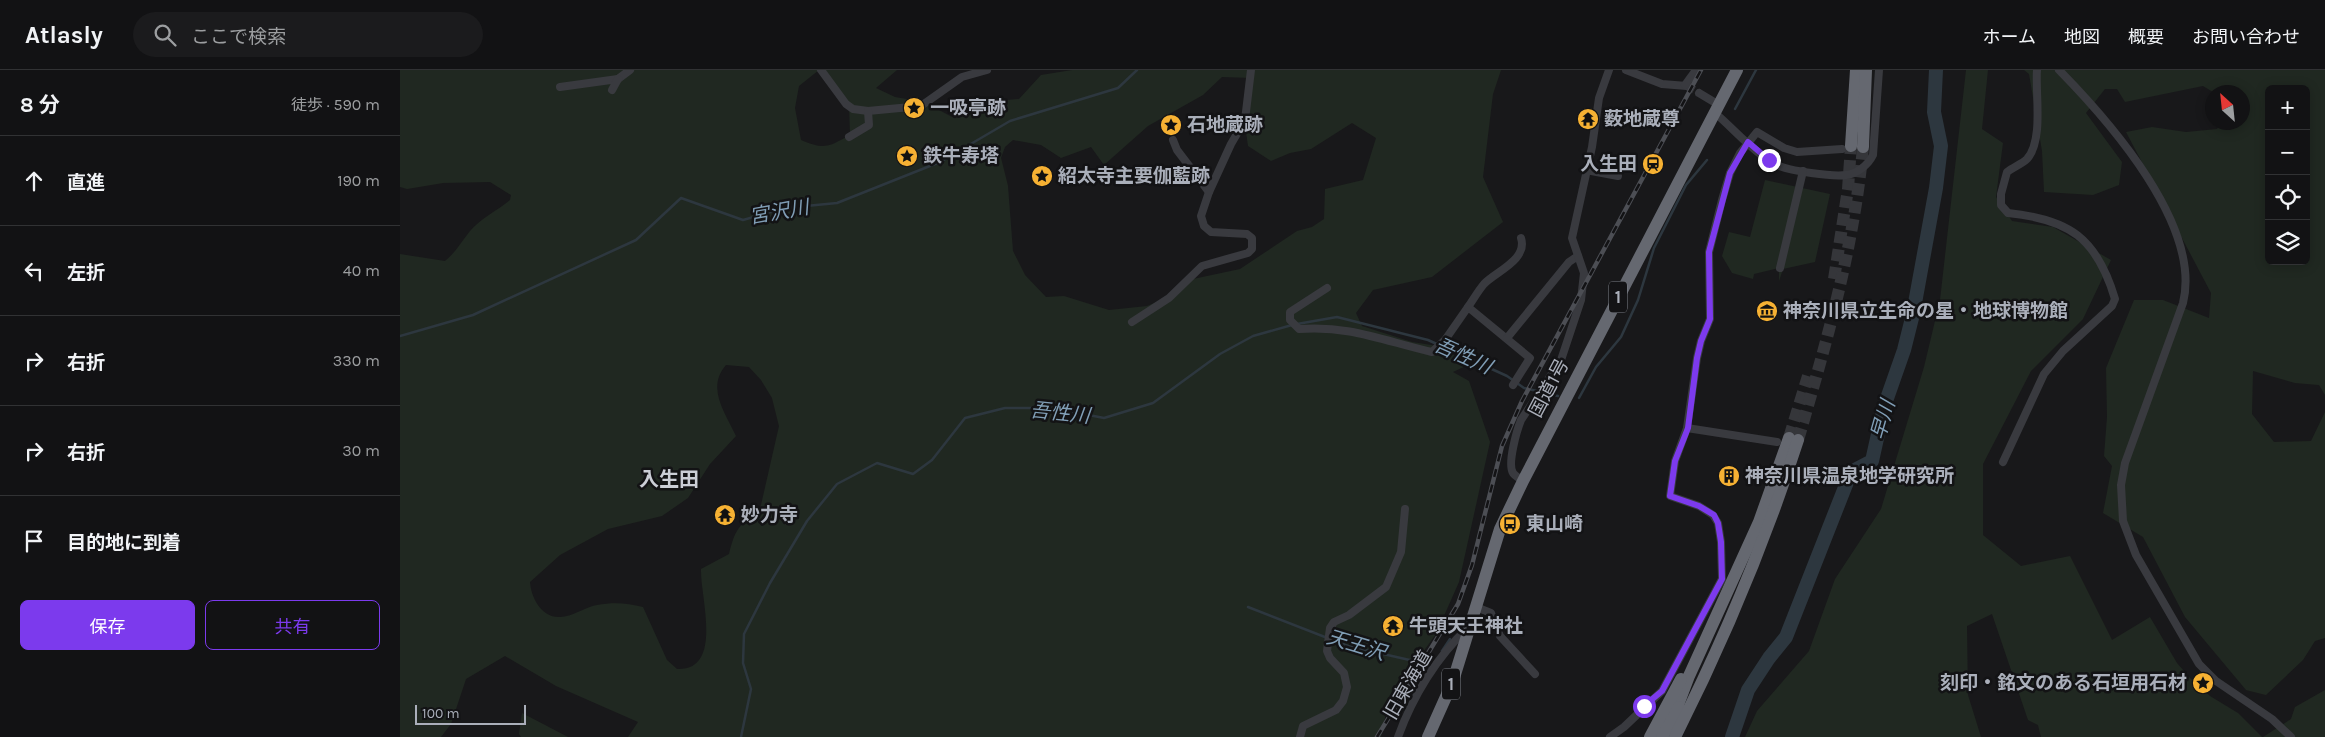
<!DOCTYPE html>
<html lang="ja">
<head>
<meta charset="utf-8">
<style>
	:root { --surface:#121214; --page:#1b1b1d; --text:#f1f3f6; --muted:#9c9ea0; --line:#313234; --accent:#7c3aed }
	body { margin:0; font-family:Karla,"Noto Sans JP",sans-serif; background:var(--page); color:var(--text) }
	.controls { position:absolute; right:15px; top:15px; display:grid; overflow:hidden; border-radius:8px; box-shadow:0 2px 12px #0003 }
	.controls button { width:45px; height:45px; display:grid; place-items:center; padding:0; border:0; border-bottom:1px solid var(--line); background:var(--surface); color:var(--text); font:25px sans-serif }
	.compass { position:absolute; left:1805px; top:15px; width:45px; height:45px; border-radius:50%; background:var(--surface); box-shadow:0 2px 12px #0003; rotate:333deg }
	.scale { position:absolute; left:15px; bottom:12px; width:111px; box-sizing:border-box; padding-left:5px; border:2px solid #aaafba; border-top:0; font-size:14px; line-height:18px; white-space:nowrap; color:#aaafba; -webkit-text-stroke:4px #131315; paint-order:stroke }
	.stop { position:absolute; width:15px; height:15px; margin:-11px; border:4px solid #7c3aed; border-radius:50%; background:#fff }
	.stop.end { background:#7c3aed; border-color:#fff; box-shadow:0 1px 5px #0008 }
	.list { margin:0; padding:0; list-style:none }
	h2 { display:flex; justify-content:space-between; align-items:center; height:65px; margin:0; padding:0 20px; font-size:21px }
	h2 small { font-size:16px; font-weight:400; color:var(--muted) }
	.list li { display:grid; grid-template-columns:32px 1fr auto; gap:15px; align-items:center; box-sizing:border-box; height:90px; padding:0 20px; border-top:1px solid var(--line) }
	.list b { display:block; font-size:19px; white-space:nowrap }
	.list em { font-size:16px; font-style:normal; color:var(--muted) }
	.actions { display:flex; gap:10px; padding:15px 20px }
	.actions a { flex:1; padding:11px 0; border:1px solid var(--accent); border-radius:8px; text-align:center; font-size:18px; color:var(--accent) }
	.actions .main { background:var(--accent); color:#fff }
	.icon { flex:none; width:28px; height:28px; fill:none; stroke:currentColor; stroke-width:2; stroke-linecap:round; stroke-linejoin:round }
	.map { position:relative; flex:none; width:1925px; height:667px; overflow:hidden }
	header { display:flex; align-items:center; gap:30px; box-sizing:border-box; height:70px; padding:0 25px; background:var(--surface); border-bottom:1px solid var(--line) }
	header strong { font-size:24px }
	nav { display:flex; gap:28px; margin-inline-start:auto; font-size:18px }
	.search { width:350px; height:45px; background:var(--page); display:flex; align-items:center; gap:12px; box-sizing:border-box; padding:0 18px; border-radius:28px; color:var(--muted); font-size:19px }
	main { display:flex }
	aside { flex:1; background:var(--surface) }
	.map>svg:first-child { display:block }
	.green { fill:#202821; fill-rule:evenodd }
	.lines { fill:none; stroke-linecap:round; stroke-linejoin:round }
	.stream { stroke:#2d373f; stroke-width:2.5 }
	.river { stroke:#2d373f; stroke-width:14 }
	.minor-tunnel { stroke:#35363a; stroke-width:8; stroke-dasharray:8 4; stroke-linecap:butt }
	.highway-tunnel { stroke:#35363a; stroke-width:12; stroke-dasharray:12 6; stroke-linecap:butt }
	.minor { stroke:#393a3f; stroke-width:8 }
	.highway { stroke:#656870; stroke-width:12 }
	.rail-casing { stroke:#4c4e54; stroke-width:4.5 }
	.rail { stroke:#131315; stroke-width:2.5; stroke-dasharray:8; stroke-linecap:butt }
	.route { stroke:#7c3aed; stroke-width:6 }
	.labels { text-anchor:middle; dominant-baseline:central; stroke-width:5; stroke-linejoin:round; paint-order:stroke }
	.shield { fill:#131315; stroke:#7d8088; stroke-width:1 }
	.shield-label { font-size:18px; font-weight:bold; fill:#aaafba }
	.poi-label { font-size:19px; font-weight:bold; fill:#aaafba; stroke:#131315; text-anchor:start }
	.street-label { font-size:19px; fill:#aaafba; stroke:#131315 }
	.water-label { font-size:20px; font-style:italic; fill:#809eb6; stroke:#131315 }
	.neighbourhood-label { font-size:20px; font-weight:bold; fill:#cbced6; stroke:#131315 }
</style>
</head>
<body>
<header>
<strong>Atlasly</strong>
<div class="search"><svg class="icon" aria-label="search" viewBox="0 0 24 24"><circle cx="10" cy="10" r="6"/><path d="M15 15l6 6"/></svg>ここで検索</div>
<nav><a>ホーム</a><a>地図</a><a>概要</a><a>お問い合わせ</a></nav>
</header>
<main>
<aside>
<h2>8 分<small>徒歩 · 590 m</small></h2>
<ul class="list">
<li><svg class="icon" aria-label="ahead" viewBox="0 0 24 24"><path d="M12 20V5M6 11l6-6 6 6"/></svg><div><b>直進</b></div><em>190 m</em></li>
<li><svg class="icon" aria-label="left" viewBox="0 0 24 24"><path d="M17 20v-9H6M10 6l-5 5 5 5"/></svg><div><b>左折</b></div><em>40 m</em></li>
<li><svg class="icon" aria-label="right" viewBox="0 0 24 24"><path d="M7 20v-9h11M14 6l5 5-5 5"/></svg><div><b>右折</b></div><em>330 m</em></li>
<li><svg class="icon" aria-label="right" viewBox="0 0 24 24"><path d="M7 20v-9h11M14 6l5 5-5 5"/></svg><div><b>右折</b></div><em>30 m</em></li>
<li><svg class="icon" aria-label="arrive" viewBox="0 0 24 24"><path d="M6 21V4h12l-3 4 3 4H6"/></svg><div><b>目的地に到着</b></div></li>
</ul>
<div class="actions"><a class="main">保存</a><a>共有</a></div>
</aside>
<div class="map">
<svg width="1925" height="667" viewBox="0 0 1925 667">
	<rect width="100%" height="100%" fill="#18181a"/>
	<g class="green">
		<path d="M0 0H419L399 16 395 38 401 70C425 80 428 77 450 65L449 33 420 0H497L476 18 495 27 524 32 554 48 573 33 619 29 641 5 672 0H1101L1093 24 1083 107 1103 152 1032 207 973 220 956 243 962 256 1012 272 1038 276 1070 294 1053 302 1069 311 1090 372 1059 512 1036 564 989 629 981 667H228L238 652 156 616 105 586 66 609 51 654 41 667H0V184L45 191C56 182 62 171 70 161 80 149 98 140 110 130L111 125 90 112 43 113 7 119 0 117ZM822 7 852 8 846 62 848 76 871 91 890 83 911 79 952 53 976 68 963 110 925 119 924 149 912 157 897 161 840 199 793 209 766 228 747 236 709 240 664 226 646 227 625 205 613 181 608 116 601 88 605 77 613 70 641 75 661 88 691 77 704 95 748 56 803 25ZM326 295 349 297 361 310 372 328 379 356 361 435 355 447C337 452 333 468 329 484L301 499C300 527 324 601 277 599L267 590 243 537C227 533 214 532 197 535 185 537 172 547 160 547 141 548 131 527 130 512L160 485 208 459 262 446 288 428 310 394 336 366C325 342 306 318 326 295Z"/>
		<polygon points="1566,0 1588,0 1582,59 1603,73 1596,127 1612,151 1653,157 1711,190 1683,249 1631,301 1583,394 1583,465 1621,496 1670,486 1712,570 1750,547 1777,593 1791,609 1810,626 1838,643 1862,667 1641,667 1638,655 1628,650 1592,544 1567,556 1568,625 1581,667 1345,667 1357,641 1409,581 1435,509 1481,439 1524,297 1540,230"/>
		<path d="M1624 0H1925V325L1919 315 1895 313 1853 301 1852 344 1874 372 1911 371 1925 342V568L1915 571 1903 590 1866 625 1846 620 1785 547 1743 467 1703 443 1712 396 1704 386 1707 347 1706 298 1734 230H1763L1809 248 1811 223 1726 62 1752 57 1786 62 1817 59 1821 53 1842 52V22H1813L1803 16 1725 32 1717 19H1705L1686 43 1722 92 1719 115 1693 125 1644 122 1642 81 1629 4ZM1869 19H1906V191H1869Z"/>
		<polygon points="1365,110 1430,124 1415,192 1383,199 1379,211 1379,198 1354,204 1353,209 1332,203 1322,186 1329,162 1350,167"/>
		<polygon points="1925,620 1925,667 1863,667 1891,649 1895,637"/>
		<polygon points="122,643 168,667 121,667 119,664"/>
	</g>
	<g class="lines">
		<g class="stream">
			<polyline points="1335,39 1356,0"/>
			<polyline points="897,254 937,247 1028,270 1107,306 1124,318 1158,326"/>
			<polyline points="0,266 73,245 236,170 281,128 343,150 385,138 437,133 540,92 610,51 718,18 737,0"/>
			<polyline points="1179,328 1196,297 1221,267 1238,230 1254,178 1286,115 1307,90"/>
			<polyline points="848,537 948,576 1014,591 1031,598"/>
			<polyline points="1042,581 1050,569"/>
			<polyline points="341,667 351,619 343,593 344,564 370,513 407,451 437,414 477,393 513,404 532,390 565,348 605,338 653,338 704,348 753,333 820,284 853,266 892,255"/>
		</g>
		<polyline class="river" points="1332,667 1348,620 1369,588 1386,567 1451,402 1472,391 1484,337 1504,280 1513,244 1536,118 1541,76 1534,42 1536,0"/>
		<polyline class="minor-tunnel" points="1287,16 1299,23"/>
		<g class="highway-tunnel">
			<polyline points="1434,209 1448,119 1451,76"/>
			<polyline points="1389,368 1408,306"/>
			<path d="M1398 370C1426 274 1454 178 1463 77"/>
		</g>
		<g class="minor">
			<polyline points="421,0 446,34 453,39 468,41 521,36 562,7 587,0"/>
			<polyline points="1226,0 1262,14 1287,16"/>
			<path d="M1659 0C1710 52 1802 156 1783 233L1725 393 1721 415 1723 451 1736 485 1799 594 1816 611 1872 649 1891 667"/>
			<polyline points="1285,15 1296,0"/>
			<polyline points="160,17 218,9 230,0"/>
			<polyline points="212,20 218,9"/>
			<polyline points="1299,23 1319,35"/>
			<path d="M1315 43C1335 60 1354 83 1377 95 1389 101 1433 107 1446 105 1457 104 1468 95 1473 85L1479 0"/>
			<polyline points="449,67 469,55 468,41"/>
			<polyline points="773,70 777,80 809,122"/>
			<polyline points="1186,100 1218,106"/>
			<polyline points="1380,198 1403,101"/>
			<path d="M927 218 890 242V250L899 259C949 255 984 271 1032 282L1045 270 1068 237 1130 288 1113 315"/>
			<path d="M1068 237C1073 230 1078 221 1084 214 1095 202 1128 190 1121 168"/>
			<polyline points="732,252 769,228 802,196 848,183 852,179 852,168 847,164 811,162 804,156 801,146 809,122 831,74 845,50 851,0"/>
			<polyline points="1107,268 1169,192 1178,186"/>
			<polyline points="1287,358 1377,372"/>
			<path d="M1603 392 1644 304 1663 281 1712 236 1715 229C1697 168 1669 149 1608 143L1601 135V124L1607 102C1613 97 1622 94 1627 89 1644 70 1635 22 1637 0"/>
			<path d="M1123 411C1119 408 1115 406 1113 403 1107 394 1117 360 1121 350L1161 290 1181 230 1184 203 1172 168 1192 77 1199 28 1209 0"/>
			<polyline points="1076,537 1091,543 1100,566 1135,604"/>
			<polyline points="900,667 903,656 936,640 943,631 947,617 944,603 930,588 927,581 930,558 934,552 949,545 986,517 1001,482 1005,439"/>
			<path d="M998 667C1012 628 1037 586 1068 558"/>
			<polyline points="1210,667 1224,657 1262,621 1322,509 1321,472 1318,453 1313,445 1299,436 1270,426 1275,391 1287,358 1297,288 1301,271 1310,249 1309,182 1322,130 1330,103 1340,83 1357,62 1384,78 1397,82 1442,79"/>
		</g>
		<g class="highway">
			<polyline points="1451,76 1456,0"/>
			<polyline points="1463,77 1466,0"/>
			<polyline points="1275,643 1289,606 1359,452 1389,368"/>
			<polyline points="1028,667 1053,611 1100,459 1123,411 1337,0"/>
			<polyline points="1250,667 1281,609"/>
			<polyline points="1262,667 1279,637"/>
			<path d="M1275 667C1323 572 1365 472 1398 370"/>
		</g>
		<g class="rail-casing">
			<polyline id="rail" points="977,667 1058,534 1072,495 1102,376 1122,331 1301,0"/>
		</g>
		<use href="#rail" class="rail"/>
	</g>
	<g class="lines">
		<polyline class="route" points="1244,636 1262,621 1322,509 1321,472 1318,453 1314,445 1299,436 1270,426 1275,391 1288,358 1297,288 1301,271 1310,249 1309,182 1330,103 1348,72 1369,90"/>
	</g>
	<defs>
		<g id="sight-disc" transform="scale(1.125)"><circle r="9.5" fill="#f6b133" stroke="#131315"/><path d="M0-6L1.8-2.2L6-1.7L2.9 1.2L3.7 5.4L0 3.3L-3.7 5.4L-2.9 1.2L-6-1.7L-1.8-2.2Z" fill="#111"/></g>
		<g id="temple-disc" transform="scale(1.125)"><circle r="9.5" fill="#f6b133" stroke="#131315"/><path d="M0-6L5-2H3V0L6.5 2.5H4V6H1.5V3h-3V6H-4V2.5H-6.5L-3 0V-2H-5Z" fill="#111"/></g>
		<g id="station-disc" transform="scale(1.125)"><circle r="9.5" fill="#f6b133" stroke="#131315"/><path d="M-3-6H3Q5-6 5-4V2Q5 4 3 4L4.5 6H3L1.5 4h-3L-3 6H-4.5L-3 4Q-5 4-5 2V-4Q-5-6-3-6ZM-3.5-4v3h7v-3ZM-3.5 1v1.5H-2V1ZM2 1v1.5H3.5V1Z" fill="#111"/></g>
		<g id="museum-disc" transform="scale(1.125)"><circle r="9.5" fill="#f6b133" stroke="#131315"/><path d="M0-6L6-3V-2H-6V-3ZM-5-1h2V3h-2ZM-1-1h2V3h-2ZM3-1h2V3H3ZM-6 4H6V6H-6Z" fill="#111"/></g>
		<g id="building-disc" transform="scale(1.125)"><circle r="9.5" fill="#f6b133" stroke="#131315"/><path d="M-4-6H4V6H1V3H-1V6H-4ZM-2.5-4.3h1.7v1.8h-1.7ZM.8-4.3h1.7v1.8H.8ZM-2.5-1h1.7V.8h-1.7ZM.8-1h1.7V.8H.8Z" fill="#111"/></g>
		<g id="bus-disc" transform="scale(1.125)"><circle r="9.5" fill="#f6b133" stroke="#131315"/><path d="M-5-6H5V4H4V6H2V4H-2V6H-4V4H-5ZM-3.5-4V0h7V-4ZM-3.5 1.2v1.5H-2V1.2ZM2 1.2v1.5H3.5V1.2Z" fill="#111"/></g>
	</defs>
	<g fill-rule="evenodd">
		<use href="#sight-disc" x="514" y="38"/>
		<use href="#temple-disc" x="1188" y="49"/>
		<use href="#sight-disc" x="771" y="55"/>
		<use href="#sight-disc" x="507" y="86"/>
		<use href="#station-disc" x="1253" y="94"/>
		<use href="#sight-disc" x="642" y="106"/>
		<use href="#museum-disc" x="1367" y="241"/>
		<use href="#building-disc" x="1329" y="406"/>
		<use href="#temple-disc" x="325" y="445"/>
		<use href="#bus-disc" x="1110" y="454"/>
		<use href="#temple-disc" x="993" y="556"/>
		<use href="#sight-disc" x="1803" y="613"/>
	</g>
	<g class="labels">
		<g class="shield">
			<rect x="1209" y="211.5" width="18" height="31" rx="4"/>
			<rect x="1042" y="598.5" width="18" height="31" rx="4"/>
		</g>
		<g class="shield-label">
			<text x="1218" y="227">1</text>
			<text x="1051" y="614">1</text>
		</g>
		<g class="poi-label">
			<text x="530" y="38">一吸亭跡</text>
			<text x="1204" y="49">薮地蔵尊</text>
			<text x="787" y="55">石地蔵跡</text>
			<text x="523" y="86">鉄牛寿塔</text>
			<text x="1237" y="94" text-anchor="end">入生田</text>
			<text x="658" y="106">紹太寺主要伽藍跡</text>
			<text x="1383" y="241">神奈川県立生命の星・地球博物館</text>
			<text x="1345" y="406">神奈川県温泉地学研究所</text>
			<text x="341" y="445">妙力寺</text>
			<text x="1126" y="454">東山崎</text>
			<text x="1009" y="556">牛頭天王神社</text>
			<text x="1787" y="613" text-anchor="end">刻印・銘文のある石垣用石材</text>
		</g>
		<g class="street-label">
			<text transform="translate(1149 318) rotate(-62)">国道1号</text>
			<text transform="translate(1008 615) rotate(-60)">旧東海道</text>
		</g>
		<g class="water-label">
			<text transform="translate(379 142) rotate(-10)">宮沢川</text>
			<text transform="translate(1063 286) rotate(24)">吾性川</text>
			<text transform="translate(660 343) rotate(6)">吾性川</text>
			<text transform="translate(1483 350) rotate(-74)">早川</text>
			<text transform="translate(956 575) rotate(17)">天王沢</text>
		</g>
		<g class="neighbourhood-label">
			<text x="269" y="409">入生田</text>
		</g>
	</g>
</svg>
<div class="controls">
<button>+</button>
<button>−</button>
<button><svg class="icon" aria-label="locate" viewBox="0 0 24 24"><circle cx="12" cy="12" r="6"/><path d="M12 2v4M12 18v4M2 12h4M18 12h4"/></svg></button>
<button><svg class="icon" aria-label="layers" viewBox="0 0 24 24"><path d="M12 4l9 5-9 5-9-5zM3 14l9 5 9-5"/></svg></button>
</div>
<svg class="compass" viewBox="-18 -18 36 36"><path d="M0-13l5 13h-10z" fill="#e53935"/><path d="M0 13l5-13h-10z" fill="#9c9ea0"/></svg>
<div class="scale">100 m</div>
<div class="stop" style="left:1244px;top:636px"></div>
<div class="stop end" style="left:1369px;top:90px"></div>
</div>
</main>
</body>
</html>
